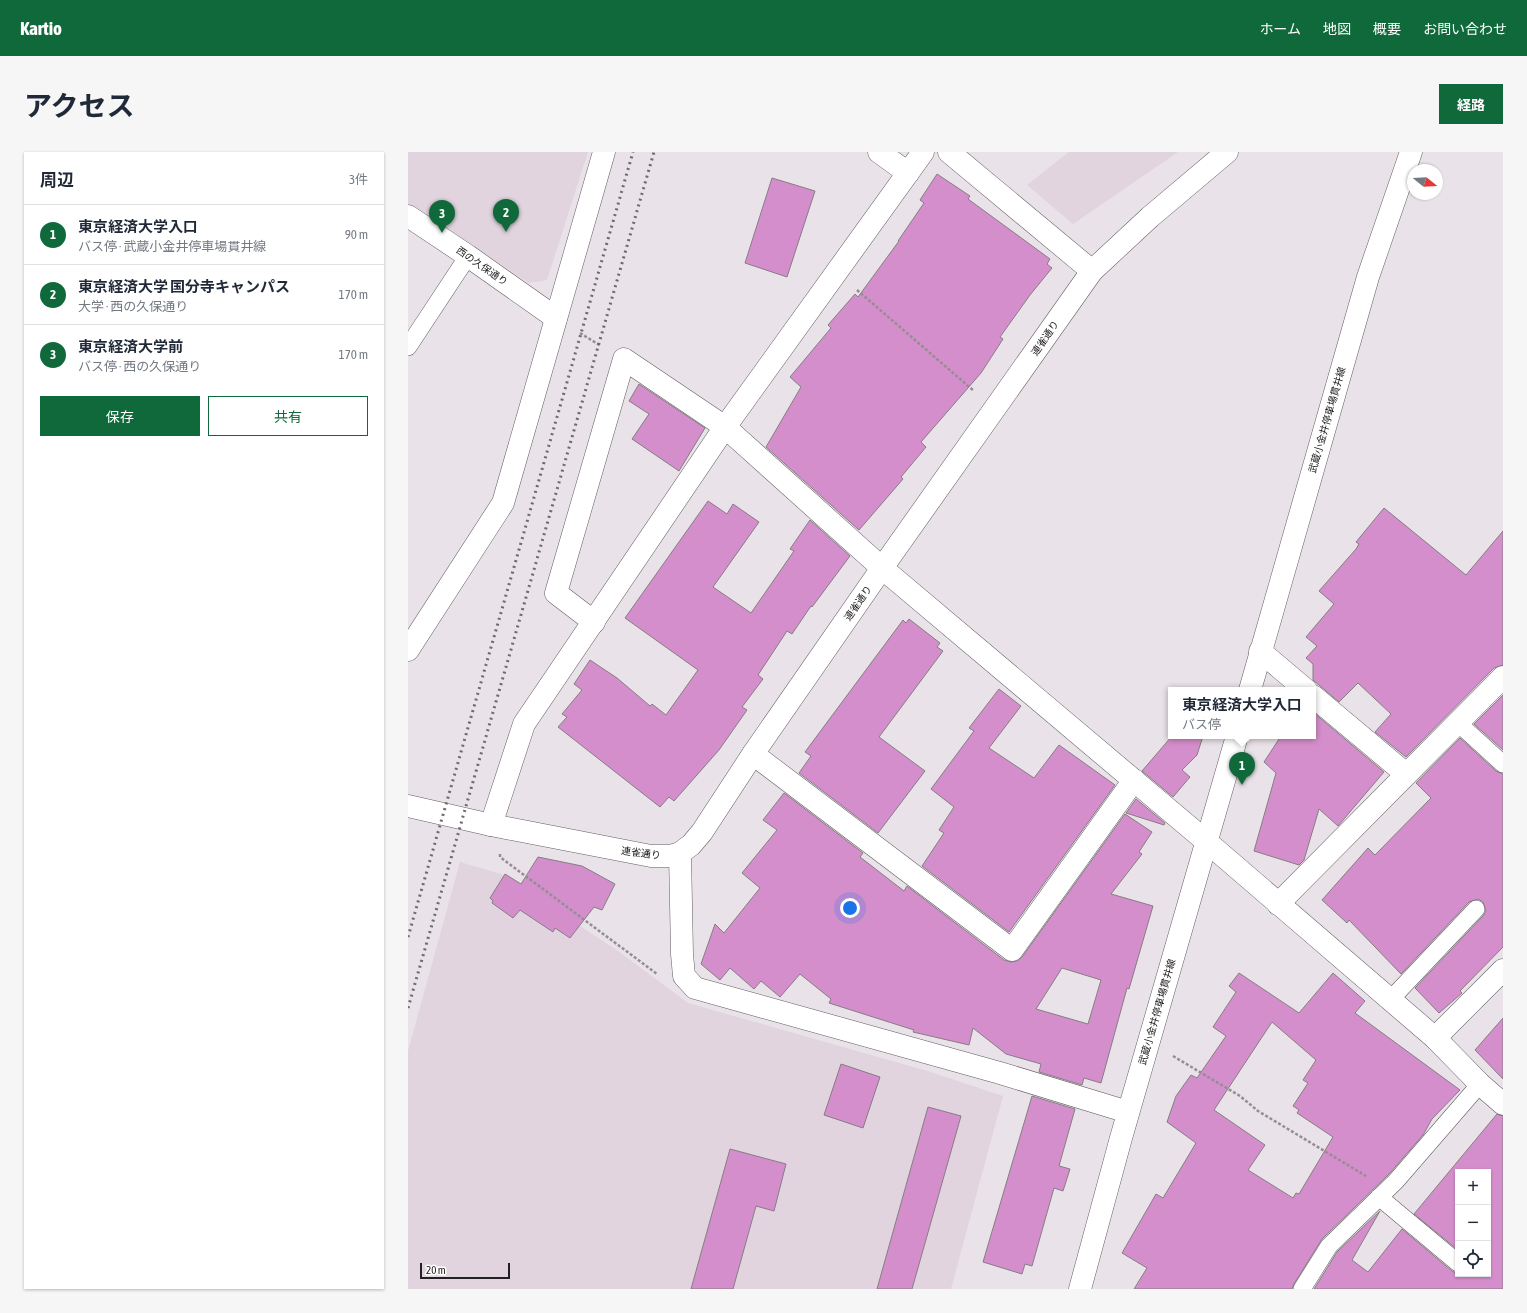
<!DOCTYPE html>
<html lang="ja">
<head>
<meta charset="utf-8">
<style>
	:root { --surface:#fff; --page:#f6f6f7; --text:#1f2937; --muted:#747a83; --line:#e0e1e3; --accent:#10693b }
	body { margin:0; font-family:"Asap Condensed","Noto Sans JP",sans-serif; background:var(--page); color:var(--text) }
	.controls { position:absolute; right:12px; bottom:12px; display:grid; overflow:hidden; border-radius:0px; box-shadow:0 1px 3px #0004 }
	.controls button { width:36px; height:36px; display:grid; place-items:center; padding:0; border:0; border-bottom:1px solid var(--line); background:var(--surface); color:var(--text); font:20px sans-serif }
	.compass { position:absolute; left:999px; top:12px; width:36px; height:36px; border-radius:50%; background:var(--surface); box-shadow:0 1px 3px #0004; rotate:108deg }
	.scale { position:absolute; left:12px; bottom:10px; width:90px; box-sizing:border-box; padding-left:4px; border:2px solid #232022; border-top:0; font-size:11px; line-height:14px; white-space:nowrap; color:#232022; -webkit-text-stroke:3px #fff; paint-order:stroke }
	.you { position:absolute; left:442px; top:756px; width:14px; height:14px; margin:-10px; border:3px solid #fff; border-radius:50%; background:#1a73e8; box-shadow:0 0 0 6px #1a73e833 }
	.badge { display:grid; place-items:center; width:26px; height:26px; border-radius:50%; background:var(--accent); color:#fff; font-size:13px; font-weight:700 }
	.pin { position:absolute; translate:-50% -33px; filter:drop-shadow(0 1px 2px #0008) }
	.pin::after { content:''; position:absolute; top:21px; width:14px; height:12px; background:inherit; clip-path:polygon(0 0,100% 0,50% 100%) }
	.popup { position:absolute; left:760px; top:535px; width:148px; height:52px; box-sizing:border-box; display:grid; place-content:center; border-radius:0px; background:var(--surface); filter:drop-shadow(0 1px 3px #0005); font-size:13px; white-space:nowrap; color:var(--muted) }
	.popup b { font-size:15px; color:var(--text) }
	.popup::after { content:''; position:absolute; left:50%; top:100%; margin-left:-8px; border:8px solid transparent; border-top-color:var(--surface) }
	.list { margin:0; padding:0; list-style:none }
	h2 { display:flex; justify-content:space-between; align-items:center; height:52px; margin:0; padding:0 16px; font-size:17px }
	h2 small { font-size:13px; font-weight:400; color:var(--muted) }
	.list li { display:grid; grid-template-columns:26px 1fr auto; gap:12px; align-items:center; box-sizing:border-box; height:60px; padding:0 16px; border-top:1px solid var(--line) }
	.list b { display:block; font-size:15px; white-space:nowrap }
	.list p { margin:0; font-size:13px; white-space:nowrap; color:var(--muted) }
	.list em { font-size:13px; font-style:normal; color:var(--muted) }
	.actions { display:flex; gap:8px; padding:12px 16px }
	.actions a { flex:1; padding:9px 0; border:1px solid var(--accent); border-radius:0px; text-align:center; font-size:14px; color:var(--accent) }
	.actions .main { background:var(--accent); color:#fff }
	.icon { flex:none; width:22px; height:22px; fill:none; stroke:currentColor; stroke-width:2; stroke-linecap:round; stroke-linejoin:round }
	.map { position:relative; flex:none; width:1095px; height:1137px; overflow:hidden; border-radius:0px }
	header { display:flex; align-items:center; gap:24px; box-sizing:border-box; height:56px; padding:0 20px; background:var(--accent); color:#fff }
	header strong { font-size:19px }
	nav { display:flex; gap:22px; margin-inline-start:auto; font-size:14px }
	.intro { display:flex; align-items:center; justify-content:space-between; box-sizing:border-box; height:96px; padding:0 24px }
	h1 { margin:0; font-size:28px }
	.button { padding:10px 18px; border-radius:0px; background:var(--accent); color:#fff; font-size:14px; font-weight:700 }
	main { display:flex; gap:24px; padding:0 24px }
	aside { flex:1; background:var(--surface); border-radius:0px; box-shadow:0 1px 3px #0004 }
	.map>svg:first-child { display:block }
	.built { fill:#e1d4de }
	.building { fill:#d58ecc; stroke:#847e83; fill-rule:evenodd }
	.lines { fill:none; stroke-linecap:round; stroke-linejoin:round }
	.lane-casing { stroke:#635d62; stroke-width:18 }
	.street-casing { stroke:#635d62; stroke-width:23 }
	.secondary-casing { stroke:#635d62; stroke-width:23 }
	.path { stroke:#938e92; stroke-width:2.5; stroke-dasharray:3 2; stroke-linecap:butt }
	.lane { stroke:#fff; stroke-width:17 }
	.street { stroke:#fff; stroke-width:22 }
	.secondary { stroke:#fff; stroke-width:22 }
	.rail { stroke:#6e6a6d; stroke-width:3; stroke-dasharray:2 4; stroke-linecap:butt }
	.labels { text-anchor:middle; dominant-baseline:central; stroke-width:3; stroke-linejoin:round; paint-order:stroke }
	.street-label { font-size:10px; fill:#232022; stroke:#fff }
</style>
</head>
<body>
<header>
<strong>Kartio</strong>
<nav><a>ホーム</a><a>地図</a><a>概要</a><a>お問い合わせ</a></nav>
</header>
<div class="intro"><h1>アクセス</h1><a class="button">経路</a></div>
<main>
<aside>
<h2>周辺<small>3件</small></h2>
<ul class="list">
<li><span class="badge">1</span><div><b>東京経済大学入口</b><p>バス停 · 武蔵小金井停車場貫井線</p></div><em>90 m</em></li>
<li><span class="badge">2</span><div><b>東京経済大学 国分寺キャンパス</b><p>大学 · 西の久保通り</p></div><em>170 m</em></li>
<li><span class="badge">3</span><div><b>東京経済大学前</b><p>バス停 · 西の久保通り</p></div><em>170 m</em></li>
</ul>
<div class="actions"><a class="main">保存</a><a>共有</a></div>
</aside>
<div class="map">
<svg width="1095" height="1137" viewBox="0 0 1095 1137">
	<rect width="100%" height="100%" fill="#e9e2e8"/>
	<g class="built">
		<polygon points="0,0 180,0 139,128 121,131 0,52"/>
		<polygon points="661,0 770,0 665,72 619,33"/>
		<polygon points="52,710 93,722 210,799 280,851 523,920 595,944 543,1137 0,1137 0,899"/>
	</g>
	<g class="building">
		<polygon points="529,22 562,44 560,47 642,107 639,112 644,116 622,143 592,185 595,187 573,221 513,290 518,295 493,325 495,327 451,378 358,295 393,235 382,225 423,176 420,173 447,142 450,145 491,89 490,89 516,51 512,48"/>
		<polygon points="364,26 407,39 379,125 337,111"/>
		<polygon points="231,232 297,276 271,319 224,287 241,262 221,249"/>
		<polygon points="300,349 319,362 325,352 351,370 305,435 343,461 386,399 382,397 402,368 442,404 404,455 403,454 384,482 379,479 350,523 355,527 334,555 339,558 311,598 266,649 261,645 252,655 150,575 159,565 154,562 174,538 166,532 182,508 209,526 242,554 244,552 258,563 290,518 217,466"/>
		<polygon points="976,356 1058,423 1095,379 1095,513 1086,516 998,605 967,580 983,562 950,531 931,550 905,528 905,512 898,506 909,494 898,485 926,452 911,439 948,397 951,392 948,390"/>
		<polygon points="501,467 532,491 529,495 535,499 471,585 517,619 470,681 391,621 403,604 397,600 495,468 498,471"/>
		<polygon points="591,537 613,554 581,596 626,626 651,593 707,633 601,780 514,714 536,681 531,678 546,655 523,637 566,579 561,576"/>
		<polygon points="1095,543 1095,598 1066,572"/>
		<polygon points="905,560 976,620 930,674 911,657 896,708 891,713 846,699 868,621 856,610 873,584 905,584"/>
		<polygon points="764,584 795,584 789,603 774,618 782,625 765,645 734,619"/>
		<polygon points="1052,586 1088,619 1095,622 1095,795 1052,839 1054,841 1031,861 1007,836 1075,764 1078,759 1075,750 1070,747 1061,750 993,822 941,768 939,771 914,748 960,696 967,703 1023,646 1008,631"/>
		<path d="M376 641 455 701 452 705 496 739 499 734 596 808 603 810 609 809 614 805 717 662 744 680 731 700 734 702 703 742 745 754 721 837 719 836 693 931 676 926 674 933 631 920 633 912 598 902 565 876 561 893 505 880 506 878 421 851 423 847 392 822 372 845 353 829 346 837 322 816 312 828 293 812 307 772 316 781 352 736 334 721 369 678 355 668ZM654 816 693 828 680 872 628 857Z"/>
		<polygon points="728,647 757,671 756,673 718,661"/>
		<polygon points="130,705 174,714 207,732 194,758 186,755 162,786 147,776 145,780 112,758 105,766 84,751 85,749 82,746 97,722 113,732"/>
		<path d="M831 821 891 861 925 821 957 849 947 861 1052 938 1024 967 1015 983 981 1022 914 1087 886 1132 884 1137H726L739 1116 714 1101 748 1042 755 1046 788 991 759 970 768 944 783 923 789 926 818 884 805 875 828 840 821 834ZM864 870 908 908 895 928 900 931 885 954 891 958 889 961 925 985 891 1042 888 1041 885 1046 840 1018 857 993 806 958Z"/>
		<polygon points="1095,866 1095,927 1067,898"/>
		<polygon points="433,912 472,925 455,976 416,963"/>
		<polygon points="624,944 667,957 651,1014 662,1017 655,1039 646,1036 624,1114 617,1112 614,1122 575,1110"/>
		<polygon points="520,955 553,964 504,1137 469,1137"/>
		<polygon points="1089,962 1095,964 1095,1137 906,1137 929,1100 972,1059 944,1108 960,1120 994,1077 1044,1119 1050,1122 1080,1122 1080,1020 1050,1020 1050,1098 1006,1062"/>
		<polygon points="322,997 378,1012 366,1059 348,1054 325,1137 283,1137"/>
	</g>
	<g class="lines">
		<g class="lane-casing">
			<g id="lane">
				<polyline points="0,195 60,104"/>
				<polyline points="1049,570 1095,612"/>
				<polyline points="982,848 1068,757"/>
				<polyline points="971,1045 1050,1111"/>
				<polyline points="894,1137 921,1094 988,1029 1072,932"/>
			</g>
		</g>
		<g class="street-casing">
			<g id="street">
				<polyline points="471,0 500,21"/>
				<polyline points="541,0 684,119"/>
				<polyline points="0,64 60,104 148,166"/>
				<polyline points="186,470 148,441 216,207 317,275 474,416 799,690 1027,886 1072,932 1095,952"/>
				<polyline points="0,498 95,351 196,0"/>
				<polyline points="852,499 898,538"/>
				<polyline points="905,544 998,622"/>
				<polyline points="345,602 604,798 726,628"/>
				<polyline points="83,673 116,572 317,275 515,0"/>
				<polyline points="272,701 274,802 276,824 287,836 592,921 720,960"/>
				<polyline points="870,752 1095,525"/>
				<polyline points="1027,886 1095,818"/>
			</g>
		</g>
		<g class="secondary-casing">
			<g id="secondary">
				<polyline points="842,538 960,125 1003,0"/>
				<polyline points="0,654 83,673 243,704 262,704 272,701 283,693 294,680 345,602 474,416 684,119 742,65 819,0"/>
				<polyline points="672,1137 713,986 829,584"/>
			</g>
		</g>
		<g class="path">
			<polyline points="449,138 566,239"/>
			<polyline points="172,181 193,194"/>
			<polyline points="92,702 92,705 249,822"/>
			<polyline points="765,904 832,944 850,959 958,1024"/>
		</g>
		<use href="#lane" class="lane"/>
		<use href="#street" class="street"/>
		<use href="#secondary" class="secondary"/>
		<g class="rail">
			<polyline points="0,785 225,0"/>
			<polyline points="0,856 246,0"/>
		</g>
	</g>
	<g class="labels">
		<g class="street-label">
			<text transform="translate(74 114) rotate(35)">西の久保通り</text>
			<text transform="translate(637 186) rotate(-55)">連雀通り</text>
			<text transform="translate(919 268) rotate(-74)">武蔵小金井停車場貫井線</text>
			<text transform="translate(450 451) rotate(-55)">連雀通り</text>
			<text transform="translate(233 701) rotate(7)">連雀通り</text>
			<text transform="translate(749 860) rotate(-74)">武蔵小金井停車場貫井線</text>
		</g>
	</g>
</svg>
<div class="controls">
<button>+</button>
<button>−</button>
<button><svg class="icon" aria-label="locate" viewBox="0 0 24 24"><circle cx="12" cy="12" r="6"/><path d="M12 2v4M12 18v4M2 12h4M18 12h4"/></svg></button>
</div>
<svg class="compass" viewBox="-18 -18 36 36"><path d="M0-13l5 13h-10z" fill="#e53935"/><path d="M0 13l5-13h-10z" fill="#747a83"/></svg>
<div class="scale">20 m</div>
<div class="you"></div>
<div class="pin badge" style="left:834px;top:633px">1</div>
<div class="popup"><b>東京経済大学入口</b>バス停</div>
<div class="pin badge" style="left:98px;top:80px">2</div>
<div class="pin badge" style="left:34px;top:81px">3</div>
</div>
</main>
</body>
</html>
